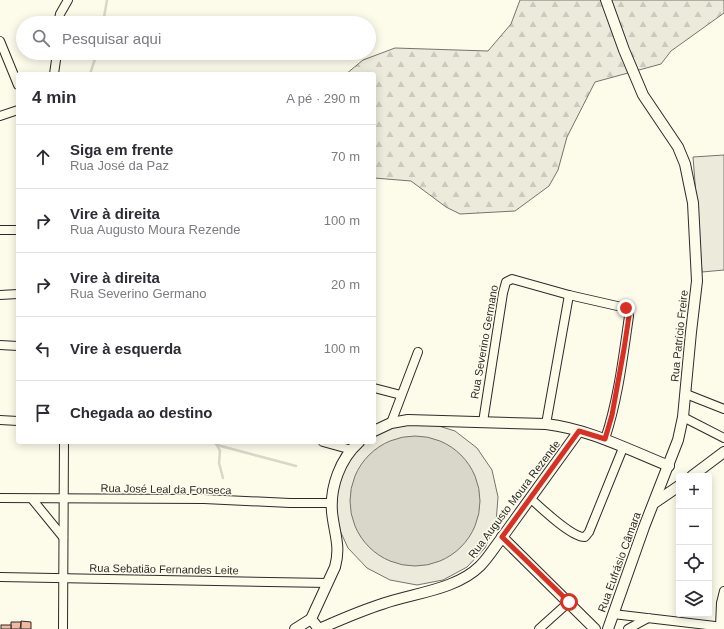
<!DOCTYPE html>
<html lang="pt">
<head>
<meta charset="utf-8">
<style>
	:root { --surface:#fff; --page:#f7f7f7; --text:#2b2b33; --muted:#7c7c81; --line:#e1e1e2 }
	body { margin:0; font-family:Arial,sans-serif; background:var(--page); color:var(--text) }
	.controls { position:absolute; right:12px; bottom:12px; display:grid; overflow:hidden; border-radius:4px; box-shadow:0 2px 10px #0003 }
	.controls button { width:36px; height:36px; display:grid; place-items:center; padding:0; border:0; border-bottom:1px solid var(--line); background:var(--surface); color:var(--text); font:20px sans-serif }
	.stop { position:absolute; width:12px; height:12px; margin:-9px; border:3px solid #d93025; border-radius:50%; background:#fff }
	.stop.end { background:#d93025; border-color:#fff; box-shadow:0 1px 4px #0008 }
	.list { margin:0; padding:0; list-style:none }
	h2 { display:flex; justify-content:space-between; align-items:center; height:52px; margin:0; padding:0 16px; font-size:17px }
	h2 small { font-size:13px; font-weight:400; color:var(--muted) }
	.list li { display:grid; grid-template-columns:26px 1fr auto; gap:12px; align-items:center; box-sizing:border-box; height:64px; padding:0 16px; border-top:1px solid var(--line) }
	.list b { display:block; font-size:15px; white-space:nowrap }
	.list p { margin:0; font-size:13px; white-space:nowrap; color:var(--muted) }
	.list em { font-size:13px; font-style:normal; color:var(--muted) }
	.icon { flex:none; width:22px; height:22px; fill:none; stroke:currentColor; stroke-width:2; stroke-linecap:round; stroke-linejoin:round }
	.map { position:relative; flex:none; width:724px; height:629px; overflow:hidden }
	.search { position:absolute; background:var(--surface); box-shadow:0 2px 10px #0003; left:16px; top:16px; width:360px; height:44px; display:flex; align-items:center; gap:10px; box-sizing:border-box; padding:0 14px; border-radius:22px; color:var(--muted); font-size:15px }
	.panel { position:absolute; background:var(--surface); box-shadow:0 2px 10px #0003; left:16px; top:72px; width:360px; height:372px; border-radius:4px }
	.map>svg:first-child { display:block }
	.forest { fill:url(#forest-firs); stroke:#74746e }
	.green { fill:#ecebdb; stroke:#74746e }
	.water { fill:#d8d7c9; stroke:#74746e }
	.lines { fill:none; stroke-linecap:round; stroke-linejoin:round }
	.stream { stroke:#d8d7c9; stroke-width:2.5 }
	.building { fill:#f2b8a0; stroke:#2b2b2b }
	.minor-casing { stroke:#2b2b2b; stroke-width:10 }
	.tertiary-casing { stroke:#2b2b2b; stroke-width:12 }
	.minor { stroke:#fdfbea; stroke-width:8 }
	.tertiary { stroke:#fdfbea; stroke-width:10 }
	.route { stroke:#d93025; stroke-width:5 }
	.labels { text-anchor:middle; dominant-baseline:central; stroke-width:3; stroke-linejoin:round; paint-order:stroke }
	.street-label { font-size:11px; fill:#2b2b2b; stroke:#fdfbea }
</style>
</head>
<body>
<div class="map">
<svg width="724" height="629" viewBox="0 0 724 629">
	<defs>
		<pattern id="forest-firs" width="22" height="20" patternUnits="userSpaceOnUse"><rect width="22" height="20" fill="#ecebdb"/><path d="M5 1l3.5 6h-7zM16 11l3.5 6h-7z" fill="#cbcabc"/></pattern>
	</defs>
	<rect width="100%" height="100%" fill="#fdfbea"/>
	<polygon class="forest" points="520,0 724,0 724,13 671,51 661,64 595,82 567,137 558,170 549,186 515,211 460,214 446,207 411,181 374,178 374,74 346,74 363,60 395,48 488,51 511,24"/>
	<g class="green">
		<polygon points="724,155 724,270 702,272 693,157"/>
		<polygon points="402,423 429,423 455,431 477,448 492,470 498,497 496,523 485,548 467,567 443,580 417,585 390,580 367,568 348,548 337,524 335,497 341,471 355,449 364,442 374,442 374,434"/>
	</g>
	<circle class="water" cx="415" cy="501" r="65"/>
	<g class="lines">
		<g class="stream">
			<polyline points="103,23 107,0"/>
			<polyline points="90,74 97,53"/>
			<polyline points="214,442 217,445 296,466"/>
			<polyline points="217,445 220,451 219,463 223,478"/>
		</g>
	</g>
	<g class="building">
		<polygon points="21,621 31,622 31,629 21,629"/>
		<polygon points="11,622 21,622 20,629 11,629"/>
		<rect x="1" y="625" width="10" height="4"/>
	</g>
	<g class="lines">
		<g class="minor-casing">
			<g id="minor">
				<polyline points="58,23 60,14 68,0"/>
				<polyline points="0,41 18,85"/>
				<polyline points="54,74 57,53"/>
				<polyline points="0,116 18,110"/>
				<polyline points="0,230 18,230"/>
				<polyline points="0,295 18,294"/>
				<polyline points="0,345 18,346"/>
				<polyline points="374,388 401,395"/>
				<polyline points="686,394 724,409"/>
				<polyline points="683,417 724,438"/>
				<polyline points="0,420 18,421"/>
				<path d="M483 422 503 293 506 282 512 279 569 295 626 308 629 316C623 358 618 400 605 439"/>
				<polyline points="391,423 418,352"/>
				<polyline points="546,424 569,295"/>
				<polyline points="323,442 352,450"/>
				<polyline points="0,498 204,499 290,503 332,503"/>
				<path d="M530 498C540 507 572 538 585 537L589 532 623 448"/>
				<polyline points="32,499 63,537"/>
				<polyline points="0,577 328,583"/>
				<polyline points="613,614 724,627"/>
				<polyline points="720,626 721,603 724,591"/>
				<polyline points="63,629 64,442"/>
				<polyline points="539,629 569,602"/>
				<polyline points="628,629 648,618"/>
			</g>
		</g>
		<g class="tertiary-casing">
			<g id="tertiary">
				<polyline points="606,0 624,50 643,95 678,147 685,164 693,203 697,281 691,332 683,417 678,440 644,527 608,629"/>
				<path d="M374 431 391 423 408 420 546 424C589 429 629 450 669 466"/>
				<polyline points="692,476 724,452"/>
				<polyline points="654,503 679,486"/>
				<polyline points="502,537 595,629"/>
				<path d="M311 619 319 629C340 620 360 611 382 604 413 593 456 590 480 566 484 562 487 558 490 554L579 431"/>
				<path d="M295 629 311 619 335 567C341 546 334 533 332 512 330 487 340 459 359 442"/>
			</g>
		</g>
		<use href="#minor" class="minor"/>
		<use href="#tertiary" class="tertiary"/>
	</g>
	<g class="lines">
		<polyline class="route" points="569,602 502,537 579,431 605,439 612,415 624,349 629,316 626,308"/>
	</g>
	<g class="labels">
		<g class="street-label">
			<text transform="translate(679 336) rotate(-84)">Rua Patrício Freire</text>
			<text transform="translate(484 342) rotate(-80)">Rua Severino Germano</text>
			<text transform="translate(166 489) rotate(1)">Rua José Leal da Fonseca</text>
			<text transform="translate(514 499) rotate(-53)">Rua Augusto Moura Rezende</text>
			<text transform="translate(619 562) rotate(-70)">Rua Eufrásio Câmara</text>
			<text transform="translate(164 569) rotate(1)">Rua Sebatião Fernandes Leite</text>
		</g>
	</g>
</svg>
<div class="controls">
<button>+</button>
<button>−</button>
<button><svg class="icon" aria-label="locate" viewBox="0 0 24 24"><circle cx="12" cy="12" r="6"/><path d="M12 2v4M12 18v4M2 12h4M18 12h4"/></svg></button>
<button><svg class="icon" aria-label="layers" viewBox="0 0 24 24"><path d="M12 4l9 5-9 5-9-5zM3 14l9 5 9-5"/></svg></button>
</div>
<div class="stop" style="left:569px;top:602px"></div>
<div class="stop end" style="left:626px;top:308px"></div>
<div class="search"><svg class="icon" aria-label="search" viewBox="0 0 24 24"><circle cx="10" cy="10" r="6"/><path d="M15 15l6 6"/></svg>Pesquisar aqui</div>
<section class="panel">
<h2>4 min<small>A pé · 290 m</small></h2>
<ul class="list">
<li><svg class="icon" aria-label="ahead" viewBox="0 0 24 24"><path d="M12 20V5M6 11l6-6 6 6"/></svg><div><b>Siga em frente</b><p>Rua José da Paz</p></div><em>70 m</em></li>
<li><svg class="icon" aria-label="right" viewBox="0 0 24 24"><path d="M7 20v-9h11M14 6l5 5-5 5"/></svg><div><b>Vire à direita</b><p>Rua Augusto Moura Rezende</p></div><em>100 m</em></li>
<li><svg class="icon" aria-label="right" viewBox="0 0 24 24"><path d="M7 20v-9h11M14 6l5 5-5 5"/></svg><div><b>Vire à direita</b><p>Rua Severino Germano</p></div><em>20 m</em></li>
<li><svg class="icon" aria-label="left" viewBox="0 0 24 24"><path d="M17 20v-9H6M10 6l-5 5 5 5"/></svg><div><b>Vire à esquerda</b></div><em>100 m</em></li>
<li><svg class="icon" aria-label="arrive" viewBox="0 0 24 24"><path d="M6 21V4h12l-3 4 3 4H6"/></svg><div><b>Chegada ao destino</b></div></li>
</ul>
</section>
</div>
</body>
</html>
